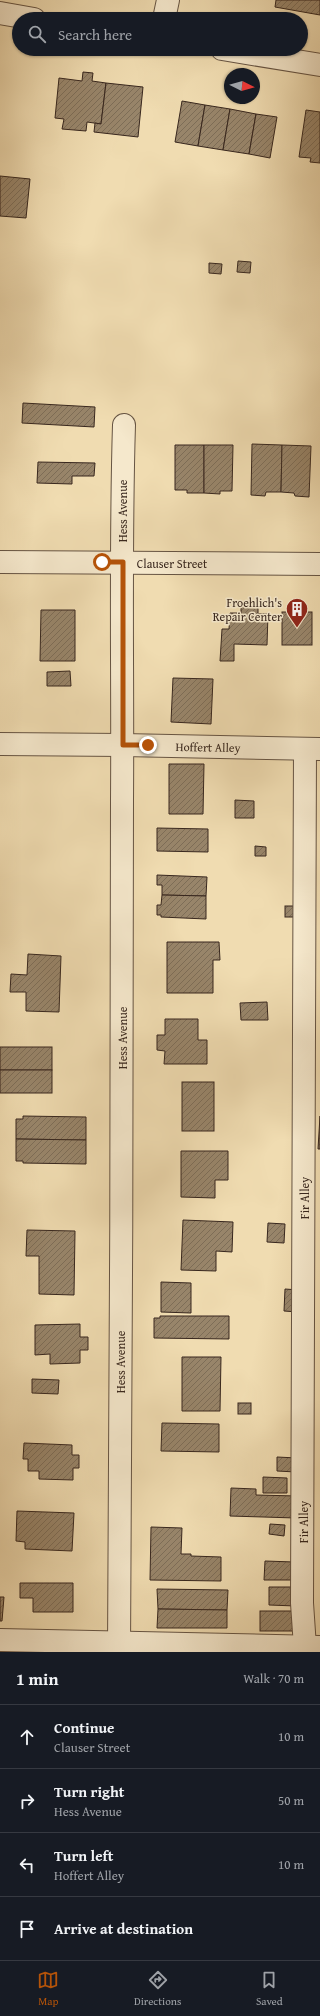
<!DOCTYPE html>
<html lang="en">
<head>
<meta charset="utf-8">
<style>
	:root { --surface:#171b24; --page:#242831; --text:#f1f3f6; --muted:#9ea1a6; --line:#363941; --accent:#b45309 }
	body { margin:0; font-family:"Gentium Book Plus",serif; background:var(--page); color:var(--text) }
	.compass { position:absolute; left:224px; top:68px; width:36px; height:36px; border-radius:50%; background:var(--surface); box-shadow:0 1px 3px #0004; rotate:95deg }
	.stop { position:absolute; width:12px; height:12px; margin:-9px; border:3px solid #b45309; border-radius:50%; background:#fff }
	.stop.end { background:#b45309; border-color:#fff; box-shadow:0 1px 4px #0008 }
	.list { margin:0; padding:0; list-style:none }
	h2 { display:flex; justify-content:space-between; align-items:center; height:52px; margin:0; padding:0 16px; font-size:17px }
	h2 small { font-size:13px; font-weight:400; color:var(--muted) }
	.list li { display:grid; grid-template-columns:26px 1fr auto; gap:12px; align-items:center; box-sizing:border-box; height:64px; padding:0 16px; border-top:1px solid var(--line) }
	.list b { display:block; font-size:15px; white-space:nowrap }
	.list p { margin:0; font-size:13px; white-space:nowrap; color:var(--muted) }
	.list em { font-size:13px; font-style:normal; color:var(--muted) }
	.icon { flex:none; width:22px; height:22px; fill:none; stroke:currentColor; stroke-width:2; stroke-linecap:round; stroke-linejoin:round }
	.map { position:relative; flex:none; width:320px; height:1652px; overflow:hidden }
	.search { position:absolute; background:var(--surface); box-shadow:0 1px 3px #0004; left:12px; right:12px; top:12px; height:44px; display:flex; align-items:center; gap:10px; box-sizing:border-box; padding:0 14px; border-radius:22px; color:var(--muted); font-size:15px }
	.sheet { height:308px; background:var(--surface) }
	nav { display:flex; justify-content:space-around; align-items:center; box-sizing:border-box; height:56px; border-top:1px solid var(--line); background:var(--surface); font-size:11px; color:var(--muted) }
	nav a { display:grid; justify-items:center; gap:2px }
	nav .on { color:var(--accent) }
	.map>svg:first-child { display:block }
	.building { fill:url(#building-hatch); stroke:#38271e }
	.lines { fill:none; stroke-linecap:round; stroke-linejoin:round }
	.minor-casing { stroke:#665443; stroke-width:24 }
	.minor { stroke:#f5e8cc; stroke-width:22 }
	.route { stroke:#b45309; stroke-width:5 }
	.labels { text-anchor:middle; dominant-baseline:central; stroke-width:3; stroke-linejoin:round; paint-order:stroke }
	.street-label { font-size:12px; fill:#38271e; stroke:#f5e8cc }
	.poi-label { font-size:12px; fill:#38271e; stroke:#f5e8cc; text-anchor:end }
</style>
</head>
<body>
<div class="map">
<svg width="320" height="1652" viewBox="0 0 320 1652">
	<defs>
		<pattern id="building-hatch" width="6" height="6" patternUnits="userSpaceOnUse"><rect width="6" height="6" fill="#98856a"/><path d="M-1 1l2-2M0 6l6-6M5 7l2-2" fill="none" stroke="#7d6d57"/></pattern>
	</defs>
	<rect width="100%" height="100%" fill="#f0dcb1"/>
	<filter id="stains"><feTurbulence type="fractalNoise" baseFrequency=".005" numOctaves="4"/><feColorMatrix values="0 0 0 0 .2 0 0 0 0 .09 0 0 0 0 .02 0 0 0 .5 -.17"/></filter>
	<radialGradient id="worn" r=".72"><stop offset=".6" stop-color="#630" stop-opacity="0"/><stop offset="1" stop-color="#630" stop-opacity=".3"/></radialGradient>
	<g class="building">
		<polygon points="276,0 320,0 320,15 275,7"/>
		<polygon points="83,72 93,73 92,81 106,83 101,124 87,122 86,131 62,129 64,119 55,118 59,78 82,81"/>
		<polygon points="106,83 143,87 138,137 94,132 95,123 101,124"/>
		<polygon points="182,101 205,105 198,146 175,142"/>
		<polygon points="205,105 230,109 223,150 198,146"/>
		<polygon points="230,109 256,114 249,154 223,150"/>
		<polygon points="306,110 320,112 320,163 310,162 311,158 299,157"/>
		<polygon points="256,114 277,117 270,158 249,154"/>
		<polygon points="0,176 30,179 26,218 0,216"/>
		<polygon points="238,261 251,262 250,273 237,272"/>
		<polygon points="209,263 222,264 221,274 209,273"/>
		<polygon points="23,403 95,407 94,427 22,423"/>
		<polygon points="252,444 282,445 281,492 266,492 265,496 251,495"/>
		<polygon points="175,445 204,445 204,493 187,493 187,490 175,490"/>
		<polygon points="204,445 233,445 232,491 220,491 220,494 204,493"/>
		<polygon points="282,445 311,446 309,497 295,496 294,493 281,492"/>
		<polygon points="38,462 95,463 94,476 72,476 72,484 37,483"/>
		<polygon points="241,605 258,606 258,614 268,614 267,645 234,644 234,661 220,661 222,629 229,629 230,613 241,613"/>
		<polygon points="41,610 75,610 75,661 40,661"/>
		<rect x="282" y="612" width="30" height="33"/>
		<polygon points="70,671 71,686 47,686 47,672"/>
		<polygon points="173,678 213,679 211,724 171,722"/>
		<polygon points="169,764 204,764 203,814 169,814"/>
		<polygon points="235,800 254,801 254,818 235,818"/>
		<polygon points="157,828 208,829 208,852 157,851"/>
		<polygon points="255,846 266,847 266,856 255,856"/>
		<polygon points="157,875 207,877 206,896 162,895 162,885 157,885"/>
		<polygon points="162,895 206,896 206,919 161,917 161,915 157,915 157,905 161,905"/>
		<rect x="285" y="906" width="9" height="11"/>
		<polygon points="167,942 219,942 220,960 213,960 213,993 167,993"/>
		<polygon points="28,954 61,956 59,1012 26,1011 26,992 10,992 11,974 27,975"/>
		<polygon points="267,1002 268,1020 241,1020 240,1003"/>
		<polygon points="165,1019 198,1019 198,1040 207,1040 207,1064 164,1064 165,1051 157,1050 157,1035 165,1035"/>
		<rect x="0" y="1047" width="52" height="23"/>
		<rect x="0" y="1070" width="52" height="23"/>
		<rect x="182" y="1082" width="32" height="49"/>
		<polygon points="23,1116 86,1117 86,1140 16,1139 16,1119 23,1119"/>
		<polygon points="320,1116 320,1149 318,1149"/>
		<polygon points="16,1139 86,1140 86,1164 23,1163 23,1161 16,1161"/>
		<polygon points="181,1151 228,1151 228,1180 215,1180 215,1198 181,1197"/>
		<polygon points="183,1220 233,1222 232,1252 216,1251 216,1271 181,1270"/>
		<polygon points="268,1223 285,1224 284,1243 267,1242"/>
		<polygon points="27,1230 75,1231 74,1295 39,1294 39,1256 26,1256"/>
		<polygon points="161,1282 191,1283 191,1313 161,1312"/>
		<polygon points="285,1289 299,1290 298,1312 284,1311"/>
		<polygon points="160,1316 229,1316 229,1339 154,1338 154,1318 160,1318"/>
		<polygon points="80,1324 80,1337 88,1337 88,1350 80,1350 80,1363 50,1364 50,1354 35,1355 35,1325"/>
		<polygon points="182,1357 221,1357 220,1411 182,1411"/>
		<polygon points="32,1379 59,1380 58,1394 32,1393"/>
		<rect x="238" y="1403" width="13" height="11"/>
		<polygon points="162,1423 219,1424 219,1452 161,1451"/>
		<polygon points="24,1443 72,1445 72,1455 79,1455 79,1468 73,1468 73,1480 39,1479 39,1471 28,1471 28,1459 23,1459"/>
		<polygon points="277,1457 297,1458 296,1472 277,1471"/>
		<polygon points="263,1477 287,1478 287,1493 263,1493"/>
		<polygon points="231,1488 256,1489 256,1495 297,1496 296,1518 230,1516"/>
		<polygon points="17,1511 74,1513 72,1551 25,1549 25,1542 16,1541"/>
		<polygon points="270,1524 285,1525 284,1536 269,1534"/>
		<polygon points="151,1527 182,1528 181,1554 191,1554 191,1556 221,1557 221,1581 150,1580"/>
		<polygon points="265,1561 294,1562 293,1580 264,1580"/>
		<polygon points="20,1583 73,1583 73,1612 33,1612 33,1598 20,1598"/>
		<polygon points="269,1587 296,1587 296,1606 269,1605"/>
		<polygon points="157,1589 228,1590 227,1610 158,1609"/>
		<polygon points="0,1597 4,1597 2,1621 0,1621"/>
		<polygon points="158,1609 227,1610 227,1628 157,1628"/>
		<rect x="260" y="1611" width="36" height="20"/>
	</g>
	<g class="lines">
		<g class="minor-casing">
			<g id="minor">
				<polyline points="0,13 34,19"/>
				<polyline points="164,19 168,0"/>
				<polyline points="222,49 320,65"/>
				<polyline points="0,562 320,564"/>
				<polyline points="0,744 123,745 319,749"/>
				<polyline points="0,1640 319,1647"/>
				<polyline points="305,1647 302,1603 305,749"/>
				<path d="M119 1652C122 1368 121 1085 122 801 123 676 120 550 124 425"/>
			</g>
		</g>
		<use href="#minor" class="minor"/>
	</g>
	<g class="lines">
		<polyline class="route" points="102,562 123,562 123,745 148,745"/>
	</g>
	<defs>
		<g id="building-pin" transform="scale(1.15)"><path d="M0 17L-7.5 6A9.5 9.5 0 1 1 7.5 6Z" fill="#8f2418" stroke="#f5e8cc"/><path d="M-4-6H4V6H1V3H-1V6H-4ZM-2.5-4.3h1.7v1.8h-1.7ZM.8-4.3h1.7v1.8H.8ZM-2.5-1h1.7V.8h-1.7ZM.8-1h1.7V.8H.8Z" fill="#fff"/></g>
	</defs>
	<g fill-rule="evenodd">
		<use href="#building-pin" x="297" y="609"/>
	</g>
	<g class="labels">
		<g class="street-label">
			<text transform="translate(122 511) rotate(-90)">Hess Avenue</text>
			<text x="172" y="563">Clauser Street</text>
			<text transform="translate(208 747) rotate(1)">Hoffert Alley</text>
			<text transform="translate(122 1038) rotate(-90)">Hess Avenue</text>
			<text transform="translate(304 1198) rotate(-90)">Fir Alley</text>
			<text transform="translate(120 1362) rotate(-90)">Hess Avenue</text>
			<text transform="translate(303 1522) rotate(-90)">Fir Alley</text>
		</g>
		<g class="poi-label">
			<text x="282" y="602">Froehlich's<tspan x="282" dy="14">Repair Center</tspan></text>
		</g>
	</g>
	<rect width="100%" height="100%" filter="url(#stains)"/>
	<rect width="100%" height="100%" fill="url(#worn)"/>
</svg>
<svg class="compass" viewBox="-18 -18 36 36"><path d="M0-13l5 13h-10z" fill="#e53935"/><path d="M0 13l5-13h-10z" fill="#9ea1a6"/></svg>
<div class="stop" style="left:102px;top:562px"></div>
<div class="stop end" style="left:148px;top:745px"></div>
<div class="search"><svg class="icon" aria-label="search" viewBox="0 0 24 24"><circle cx="10" cy="10" r="6"/><path d="M15 15l6 6"/></svg>Search here</div>
</div>
<section class="sheet">
<h2>1 min<small>Walk · 70 m</small></h2>
<ul class="list">
<li><svg class="icon" aria-label="ahead" viewBox="0 0 24 24"><path d="M12 20V5M6 11l6-6 6 6"/></svg><div><b>Continue</b><p>Clauser Street</p></div><em>10 m</em></li>
<li><svg class="icon" aria-label="right" viewBox="0 0 24 24"><path d="M7 20v-9h11M14 6l5 5-5 5"/></svg><div><b>Turn right</b><p>Hess Avenue</p></div><em>50 m</em></li>
<li><svg class="icon" aria-label="left" viewBox="0 0 24 24"><path d="M17 20v-9H6M10 6l-5 5 5 5"/></svg><div><b>Turn left</b><p>Hoffert Alley</p></div><em>10 m</em></li>
<li><svg class="icon" aria-label="arrive" viewBox="0 0 24 24"><path d="M6 21V4h12l-3 4 3 4H6"/></svg><div><b>Arrive at destination</b></div></li>
</ul>
</section>
<nav>
<a class="on"><svg class="icon" aria-label="map" viewBox="0 0 24 24"><path d="M3 6l6-2 6 2 6-2v14l-6 2-6-2-6 2zM9 4v14M15 6v14"/></svg>Map</a>
<a><svg class="icon" aria-label="directions" viewBox="0 0 24 24"><path d="M12 3l9 9-9 9-9-9zM9 14v-3h6M13 9l2 2-2 2"/></svg>Directions</a>
<a><svg class="icon" aria-label="saved" viewBox="0 0 24 24"><path d="M7 4h10v16l-5-4-5 4z"/></svg>Saved</a>
</nav>
</body>
</html>
